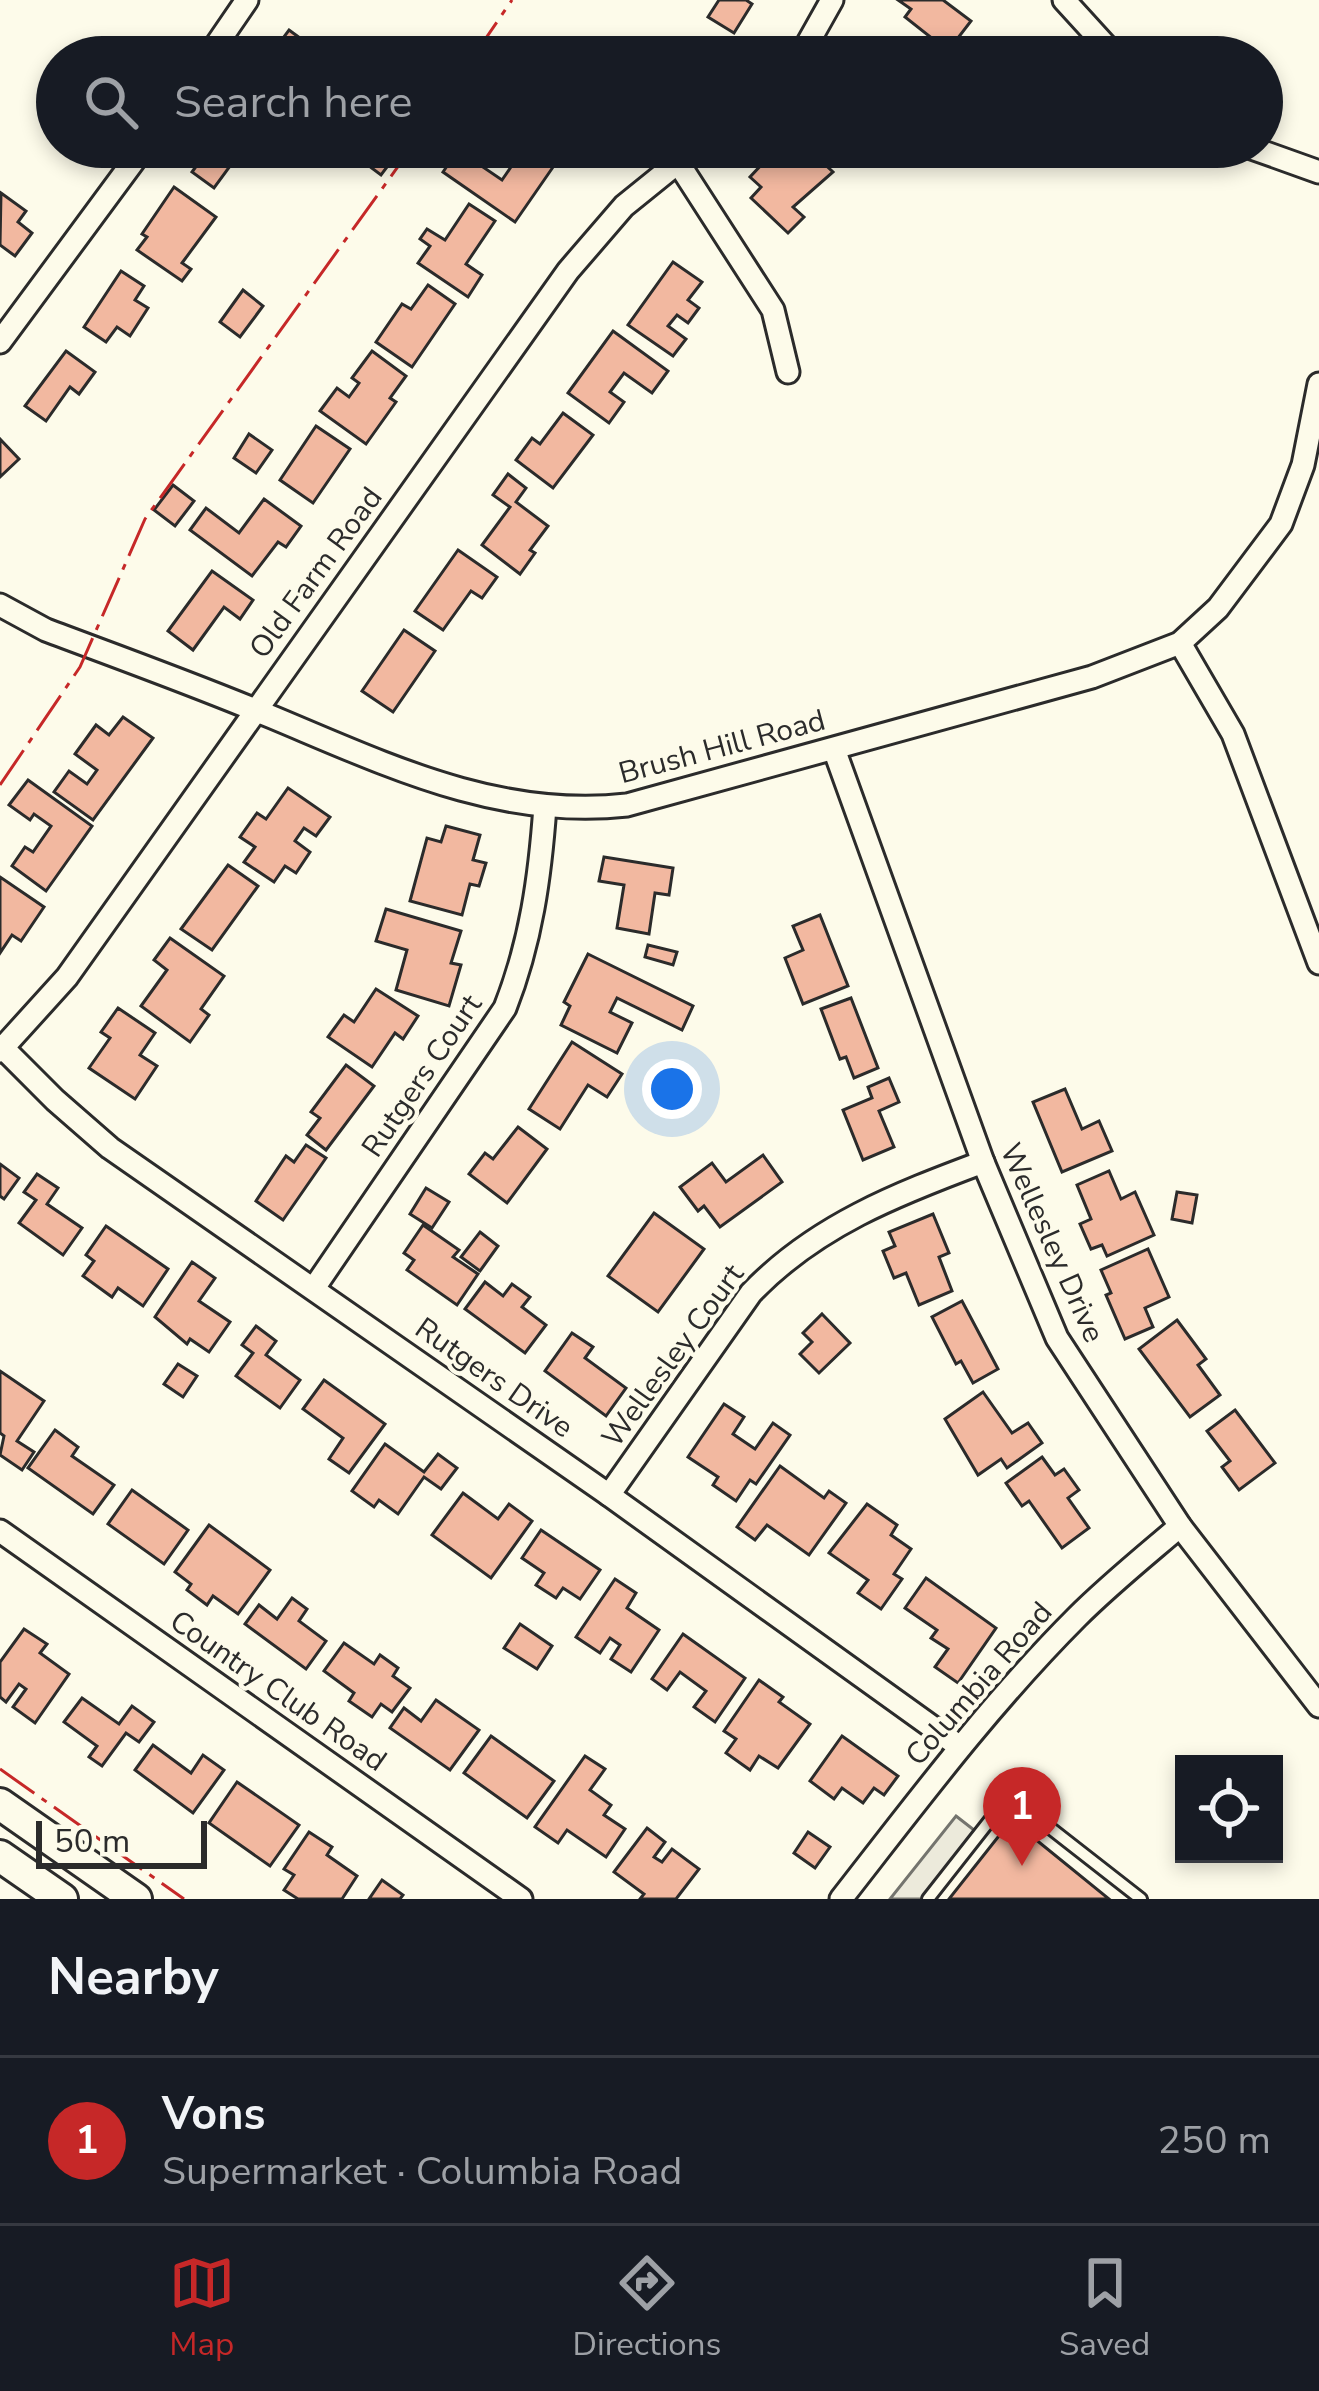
<!DOCTYPE html>
<html lang="en">
<head>
<meta charset="utf-8">
<style>
	:root { --surface:#171b24; --page:#242831; --text:#f1f3f6; --muted:#9ea1a6; --line:#363941; --accent:#c62828 }
	body { margin:0; font-family:"Nunito Sans",sans-serif; background:var(--page); color:var(--text) }
	.controls { position:absolute; right:36px; bottom:36px; display:grid; overflow:hidden; border-radius:0px; box-shadow:0 6px 18px #0003 }
	.controls button { width:108px; height:108px; display:grid; place-items:center; padding:0; border:0; border-bottom:3px solid var(--line); background:var(--surface); color:var(--text); font:60px sans-serif }
	.scale { position:absolute; left:36px; bottom:30px; width:171px; box-sizing:border-box; padding-left:12px; border:6px solid #2b2b2b; border-top:0; font-size:33px; line-height:42px; white-space:nowrap; color:#2b2b2b; -webkit-text-stroke:9px #fdfbea; paint-order:stroke }
	.you { position:absolute; left:672px; top:1089px; width:42px; height:42px; margin:-30px; border:9px solid #fff; border-radius:50%; background:#1a73e8; box-shadow:0 0 0 18px #1a73e833 }
	.badge { display:grid; place-items:center; width:78px; height:78px; border-radius:50%; background:var(--accent); color:#fff; font-size:39px; font-weight:700 }
	.pin { position:absolute; translate:-50% -99px; filter:drop-shadow(0 3px 6px #0008) }
	.pin::after { content:''; position:absolute; top:63px; width:42px; height:36px; background:inherit; clip-path:polygon(0 0,100% 0,50% 100%) }
	.list { margin:0; padding:0; list-style:none }
	h2 { display:flex; justify-content:space-between; align-items:center; height:156px; margin:0; padding:0 48px; font-size:51px }
	h2 small { font-size:39px; font-weight:400; color:var(--muted) }
	.list li { display:grid; grid-template-columns:78px 1fr auto; gap:36px; align-items:center; box-sizing:border-box; height:168px; padding:0 48px; border-top:3px solid var(--line) }
	.list b { display:block; font-size:45px; white-space:nowrap }
	.list p { margin:0; font-size:39px; white-space:nowrap; color:var(--muted) }
	.list em { font-size:39px; font-style:normal; color:var(--muted) }
	.icon { flex:none; width:66px; height:66px; fill:none; stroke:currentColor; stroke-width:2; stroke-linecap:round; stroke-linejoin:round }
	.map { position:relative; flex:none; width:1319px; height:1899px; overflow:hidden }
	.search { position:absolute; background:var(--surface); box-shadow:0 6px 18px #0003; left:36px; right:36px; top:36px; height:132px; display:flex; align-items:center; gap:30px; box-sizing:border-box; padding:0 42px; border-radius:66px; color:var(--muted); font-size:45px }
	.sheet { height:324px; background:var(--surface) }
	nav { display:flex; justify-content:space-around; align-items:center; box-sizing:border-box; height:168px; border-top:3px solid var(--line); background:var(--surface); font-size:33px; color:var(--muted) }
	nav a { display:grid; justify-items:center; gap:6px }
	nav .on { color:var(--accent) }
	.map>svg:first-child { display:block }
	.parking { fill:#eceadb; stroke:#74746e; stroke-width:3 }
	.building { fill:#f2b8a0; stroke:#2b2b2b; stroke-width:3 }
	.lines { fill:none; stroke-linecap:round; stroke-linejoin:round }
	.lane-casing { stroke:#2b2b2b; stroke-width:16 }
	.street-casing { stroke:#2b2b2b; stroke-width:27 }
	.secondary-casing { stroke:#2b2b2b; stroke-width:36 }
	.lane { stroke:#fdfbea; stroke-width:10 }
	.street { stroke:#fdfbea; stroke-width:21 }
	.secondary { stroke:#fdfbea; stroke-width:30 }
	.power { stroke:#c62828; stroke-width:3; stroke-dasharray:42 9 6 9; stroke-linecap:butt }
	.labels { text-anchor:middle; dominant-baseline:central; stroke-width:9; stroke-linejoin:round; paint-order:stroke }
	.street-label { font-size:30px; fill:#2b2b2b; stroke:#fdfbea }
</style>
</head>
<body>
<div class="map">
<svg width="1319" height="1899" viewBox="0 0 1319 1899">
	<rect width="100%" height="100%" fill="#fdfbea"/>
	<polygon class="parking" points="956,1816 983,1837 936,1899 890,1899"/>
	<g class="building">
		<polygon points="719,0 746,0 752,4 734,33 708,17"/>
		<polygon points="898,0 943,0 971,21 948,51 905,17 911,9"/>
		<polygon points="289,30 323,55 321,57 269,57"/>
		<polygon points="210,147 244,147 214,188 192,172"/>
		<polygon points="377,147 402,147 381,175 365,163"/>
		<polygon points="513,147 545,147 560,157 515,222 443,172 458,150 502,180 515,161 507,156"/>
		<polygon points="799,147 806,147 833,172 793,207 804,217 788,233 751,198 761,187 750,177 776,149 787,159"/>
		<polygon points="174,187 216,217 182,263 191,269 182,281 137,250 147,237 142,234"/>
		<polygon points="1,193 26,211 18,222 32,233 15,256 0,245"/>
		<polygon points="469,204 495,221 466,264 482,275 468,297 418,263 430,246 420,239 427,229 445,240"/>
		<polygon points="673,262 702,282 688,300 699,308 688,323 677,315 668,326 686,339 673,356 628,325"/>
		<polygon points="121,271 144,286 135,300 148,308 130,336 117,327 106,342 84,327"/>
		<polygon points="428,285 455,304 412,367 376,342 402,304 411,309"/>
		<polygon points="243,290 263,306 240,337 220,322"/>
		<polygon points="613,331 668,371 652,393 624,373 610,392 624,402 609,423 568,393"/>
		<polygon points="66,351 95,372 79,394 70,387 46,421 25,406"/>
		<polygon points="372,351 406,376 390,398 396,402 366,444 320,411 337,388 349,397 359,383 352,378"/>
		<polygon points="563,413 593,435 553,488 516,460 532,438 540,444"/>
		<polygon points="316,426 350,449 313,503 280,480"/>
		<polygon points="249,434 272,450 256,473 234,458"/>
		<polygon points="0,439 19,459 0,477"/>
		<polygon points="508,474 526,488 516,502 548,526 530,550 535,553 520,574 482,545 510,507 493,495"/>
		<polygon points="173,485 194,501 175,526 154,510"/>
		<polygon points="264,499 301,526 286,547 278,542 252,576 190,530 206,508 239,533"/>
		<polygon points="458,550 497,577 482,598 471,591 443,630 415,611"/>
		<polygon points="212,571 253,600 240,619 224,607 193,650 168,631"/>
		<polygon points="404,630 435,651 393,712 362,691"/>
		<polygon points="123,717 153,738 93,820 54,792 69,771 87,784 97,770 75,754 96,725 109,735"/>
		<polygon points="28,780 92,826 46,891 12,866 25,847 33,852 51,826 34,814 30,820 9,805"/>
		<polygon points="288,788 330,817 316,836 304,828 295,841 310,852 296,873 285,866 274,882 244,862 255,847 240,837 257,813 266,819"/>
		<polygon points="446,826 480,835 473,860 486,863 479,886 470,884 462,915 410,901 427,838 441,842"/>
		<polygon points="604,857 673,868 669,895 655,893 649,934 617,928 624,885 599,881"/>
		<polygon points="228,865 258,886 212,950 181,929"/>
		<polygon points="0,877 44,907 21,941 12,935 0,953"/>
		<polygon points="386,909 461,931 451,963 461,965 449,1006 396,990 407,950 376,941"/>
		<polygon points="820,915 848,986 803,1004 785,958 803,950 793,926"/>
		<polygon points="170,938 224,976 201,1009 209,1015 190,1042 141,1006 167,970 154,960"/>
		<polygon points="648,945 677,952 673,965 645,957"/>
		<polygon points="588,954 693,1006 682,1030 617,998 610,1012 632,1023 617,1053 561,1025 570,1006 564,1002"/>
		<polygon points="376,989 418,1016 403,1039 395,1033 372,1067 328,1037 344,1015 354,1022"/>
		<polygon points="851,998 878,1068 854,1078 846,1057 840,1059 821,1009"/>
		<polygon points="118,1008 155,1033 140,1055 157,1066 135,1099 89,1068 110,1038 101,1032"/>
		<polygon points="572,1042 622,1074 607,1097 588,1085 560,1129 529,1109"/>
		<polygon points="346,1065 374,1086 326,1150 307,1135 320,1118 311,1112"/>
		<polygon points="889,1078 899,1102 879,1111 894,1147 863,1160 843,1110 872,1098 868,1087"/>
		<polygon points="1065,1089 1082,1129 1099,1121 1112,1151 1062,1172 1033,1102"/>
		<polygon points="518,1127 547,1149 507,1203 469,1174 485,1153 493,1159"/>
		<polygon points="306,1145 326,1158 283,1220 256,1201 286,1156 294,1162"/>
		<polygon points="763,1155 782,1182 720,1227 704,1206 698,1211 680,1187 712,1163 726,1182"/>
		<polygon points="0,1164 19,1178 4,1199 0,1196"/>
		<polygon points="1109,1171 1121,1199 1135,1192 1154,1235 1107,1256 1102,1245 1091,1249 1080,1224 1091,1219 1077,1185"/>
		<polygon points="37,1174 58,1188 47,1204 82,1228 63,1255 19,1223 36,1200 24,1192"/>
		<polygon points="426,1188 449,1202 432,1228 410,1214"/>
		<polygon points="1177,1192 1197,1195 1192,1223 1172,1219"/>
		<polygon points="654,1213 704,1249 658,1312 608,1276"/>
		<polygon points="933,1214 949,1253 939,1257 952,1291 919,1305 906,1273 894,1278 883,1251 895,1246 889,1232"/>
		<polygon points="423,1225 459,1250 453,1257 478,1274 457,1305 407,1270 414,1260 404,1253"/>
		<polygon points="106,1226 168,1269 143,1306 118,1288 112,1297 83,1276 94,1261 86,1255"/>
		<polygon points="480,1232 498,1246 480,1271 461,1257"/>
		<polygon points="1148,1249 1169,1297 1145,1308 1153,1327 1125,1339 1106,1295 1111,1293 1101,1270"/>
		<polygon points="192,1262 215,1278 199,1301 230,1322 209,1352 190,1339 187,1344 155,1317"/>
		<polygon points="485,1282 503,1296 512,1284 530,1297 522,1307 546,1325 525,1353 465,1309"/>
		<polygon points="962,1301 998,1369 973,1383 961,1361 956,1364 932,1317"/>
		<polygon points="822,1314 850,1343 819,1373 800,1354 812,1342 803,1333"/>
		<polygon points="1177,1320 1206,1359 1198,1365 1220,1395 1190,1417 1139,1349"/>
		<polygon points="256,1326 276,1341 266,1355 300,1380 280,1408 236,1376 253,1353 242,1345"/>
		<polygon points="572,1333 593,1347 585,1358 626,1388 606,1416 545,1371"/>
		<polygon points="178,1364 197,1376 183,1397 164,1384"/>
		<polygon points="0,1371 44,1401 17,1441 34,1452 22,1470 0,1455 4,1436 0,1433"/>
		<polygon points="324,1380 385,1424 349,1473 329,1459 343,1438 303,1409"/>
		<polygon points="983,1392 1012,1433 1028,1423 1042,1443 1007,1468 1001,1459 978,1475 945,1419"/>
		<polygon points="724,1404 744,1417 733,1434 755,1449 773,1423 790,1435 756,1484 750,1480 736,1501 713,1485 718,1477 688,1457"/>
		<polygon points="1235,1410 1275,1463 1239,1490 1222,1467 1230,1461 1207,1431"/>
		<polygon points="55,1430 78,1447 72,1456 114,1485 93,1514 28,1468"/>
		<polygon points="385,1444 424,1472 438,1454 457,1468 441,1489 424,1477 398,1514 379,1500 374,1507 352,1491"/>
		<polygon points="1042,1457 1055,1475 1064,1469 1079,1490 1068,1498 1089,1528 1062,1548 1029,1501 1022,1506 1006,1483"/>
		<polygon points="780,1466 824,1498 829,1491 846,1503 809,1555 767,1525 755,1540 737,1527"/>
		<polygon points="132,1490 188,1530 164,1564 108,1524"/>
		<polygon points="463,1493 498,1519 509,1504 532,1521 491,1578 432,1535"/>
		<polygon points="867,1504 897,1525 891,1535 911,1549 894,1574 902,1579 881,1609 858,1593 868,1580 829,1553"/>
		<polygon points="209,1525 270,1570 238,1614 213,1596 207,1605 187,1590 191,1584 175,1572"/>
		<polygon points="541,1530 600,1570 580,1599 563,1588 556,1598 536,1585 544,1573 522,1558"/>
		<polygon points="926,1578 996,1628 958,1683 935,1667 948,1649 931,1638 937,1630 905,1608"/>
		<polygon points="615,1579 636,1593 627,1608 659,1630 631,1672 611,1659 620,1645 610,1638 600,1653 576,1637"/>
		<polygon points="292,1598 307,1609 299,1621 326,1641 306,1669 245,1624 259,1605 277,1619"/>
		<polygon points="520,1624 552,1646 537,1669 504,1648"/>
		<polygon points="24,1629 47,1644 40,1653 69,1674 35,1723 13,1707 26,1689 19,1684 6,1702 0,1697 0,1662"/>
		<polygon points="683,1634 745,1678 715,1722 694,1707 706,1691 680,1672 667,1690 652,1679"/>
		<polygon points="344,1643 374,1664 380,1655 398,1668 393,1676 410,1688 392,1712 381,1704 372,1717 349,1701 354,1693 324,1671"/>
		<polygon points="759,1680 783,1697 779,1702 810,1724 778,1768 759,1756 750,1770 726,1753 736,1739 724,1731"/>
		<polygon points="82,1698 119,1724 132,1706 154,1722 139,1742 126,1733 102,1766 89,1757 97,1746 64,1722"/>
		<polygon points="436,1700 479,1730 450,1770 390,1728 404,1708 421,1721"/>
		<polygon points="491,1736 554,1781 527,1818 464,1773"/>
		<polygon points="842,1736 898,1776 884,1795 874,1788 863,1803 842,1788 834,1799 810,1781"/>
		<polygon points="153,1745 191,1773 203,1755 224,1770 193,1813 135,1770"/>
		<polygon points="585,1756 605,1769 590,1790 611,1805 604,1815 625,1829 606,1857 567,1830 558,1843 535,1827"/>
		<polygon points="237,1782 299,1825 270,1866 209,1823"/>
		<polygon points="647,1828 665,1842 654,1857 662,1862 672,1849 699,1869 676,1899 640,1899 644,1894 614,1872"/>
		<polygon points="1024,1830 1109,1899 949,1899 1002,1832"/>
		<polygon points="309,1832 332,1847 327,1855 357,1876 342,1899 298,1899 284,1890 294,1875 284,1869"/>
		<polygon points="808,1832 830,1847 815,1868 794,1853"/>
		<polygon points="382,1880 403,1895 400,1899 369,1899"/>
	</g>
	<g class="lines">
		<g class="lane-casing">
			<polyline id="lane" points="928,1899 994,1815 1036,1817 1141,1899"/>
		</g>
		<g class="street-casing">
			<g id="street">
				<polyline points="1064,0 1116,57"/>
				<polyline points="208,57 247,0"/>
				<polyline points="800,57 832,0"/>
				<polyline points="1249,147 1319,172"/>
				<polyline points="677,161 773,310 788,372"/>
				<polyline points="0,342 144,147"/>
				<path d="M0 605 46 630C118 657 190 683 260 712 379 761 494 820 627 805L1092 677 1180 643 1218 608 1281 524 1303 465 1319 384"/>
				<polyline points="1180,643 1233,734 1319,963"/>
				<polyline points="834,749 983,1162 1057,1338 1180,1526 1319,1706"/>
				<polyline points="3,1048 55,1100 110,1148 609,1495 960,1747"/>
				<polyline points="0,1051 67,977 568,271 624,206 697,147"/>
				<path d="M314 1288 505 1008C531 942 540 877 545 806"/>
				<path d="M609 1495 751 1293C815 1226 897 1194 983 1162"/>
				<polyline points="0,1531 521,1899"/>
				<path d="M841 1899C916 1803 990 1704 1077 1617 1109 1585 1145 1556 1180 1526"/>
			</g>
		</g>
		<g class="secondary-casing">
			<g id="secondary">
				<polyline points="0,1804 136,1899"/>
				<polyline points="0,1856 62,1899"/>
			</g>
		</g>
		<use href="#lane" class="lane"/>
		<use href="#street" class="street"/>
		<use href="#secondary" class="secondary"/>
		<g class="power">
			<polyline points="473,57 512,0"/>
			<polyline points="0,785 80,667 145,519 412,147"/>
			<polyline points="0,1769 184,1899"/>
		</g>
	</g>
	<g class="labels">
		<g class="street-label">
			<text transform="translate(316 573) rotate(-54)">Old Farm Road</text>
			<text transform="translate(722 747) rotate(-15)">Brush Hill Road</text>
			<text transform="translate(422 1076) rotate(-56)">Rutgers Court</text>
			<text transform="translate(1052 1243) rotate(66)">Wellesley Drive</text>
			<text transform="translate(673 1356) rotate(-54)">Wellesley Court</text>
			<text transform="translate(494 1378) rotate(35)">Rutgers Drive</text>
			<text transform="translate(979 1684) rotate(-49)">Columbia Road</text>
			<text transform="translate(278 1691) rotate(35)">Country Club Road</text>
		</g>
	</g>
</svg>
<div class="controls">
<button><svg class="icon" aria-label="locate" viewBox="0 0 24 24"><circle cx="12" cy="12" r="6"/><path d="M12 2v4M12 18v4M2 12h4M18 12h4"/></svg></button>
</div>
<div class="scale">50 m</div>
<div class="you"></div>
<div class="pin badge" style="left:1022px;top:1866px">1</div>
<div class="search"><svg class="icon" aria-label="search" viewBox="0 0 24 24"><circle cx="10" cy="10" r="6"/><path d="M15 15l6 6"/></svg>Search here</div>
</div>
<section class="sheet">
<h2>Nearby<small></small></h2>
<ul class="list">
<li><span class="badge">1</span><div><b>Vons</b><p>Supermarket · Columbia Road</p></div><em>250 m</em></li>
</ul>
</section>
<nav>
<a class="on"><svg class="icon" aria-label="map" viewBox="0 0 24 24"><path d="M3 6l6-2 6 2 6-2v14l-6 2-6-2-6 2zM9 4v14M15 6v14"/></svg>Map</a>
<a><svg class="icon" aria-label="directions" viewBox="0 0 24 24"><path d="M12 3l9 9-9 9-9-9zM9 14v-3h6M13 9l2 2-2 2"/></svg>Directions</a>
<a><svg class="icon" aria-label="saved" viewBox="0 0 24 24"><path d="M7 4h10v16l-5-4-5 4z"/></svg>Saved</a>
</nav>
</body>
</html>
